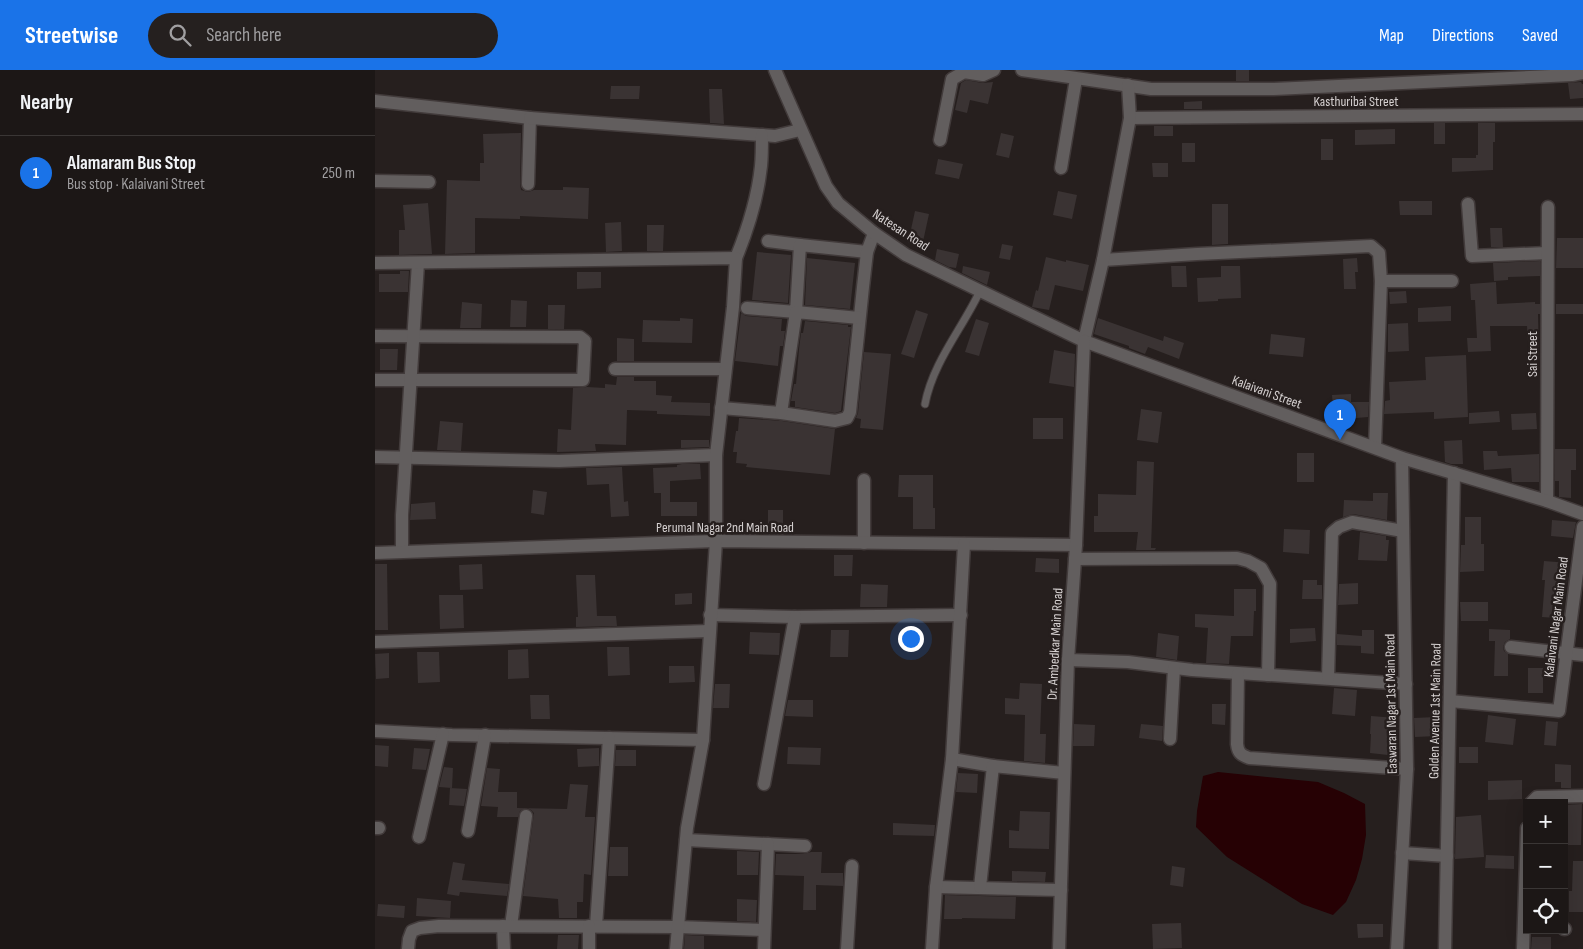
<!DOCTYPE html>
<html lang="en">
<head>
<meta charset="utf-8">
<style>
	:root { --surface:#1c1716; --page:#25201f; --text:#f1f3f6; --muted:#a09fa1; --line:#3a3635; --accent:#1a73e8 }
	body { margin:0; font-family:"Sofia Sans Condensed",sans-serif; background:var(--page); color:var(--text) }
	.controls { position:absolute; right:15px; bottom:15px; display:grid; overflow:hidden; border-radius:0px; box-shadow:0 5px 20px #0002 }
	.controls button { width:45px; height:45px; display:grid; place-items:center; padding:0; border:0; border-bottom:1px solid var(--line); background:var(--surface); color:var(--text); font:25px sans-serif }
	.you { position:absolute; left:535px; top:568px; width:18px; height:18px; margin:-12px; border:4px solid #fff; border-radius:50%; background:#1a73e8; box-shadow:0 0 0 8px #1a73e833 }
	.badge { display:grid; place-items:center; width:32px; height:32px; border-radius:50%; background:var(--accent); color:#fff; font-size:16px; font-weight:700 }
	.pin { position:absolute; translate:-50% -41px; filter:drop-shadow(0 1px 2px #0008) }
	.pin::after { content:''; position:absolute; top:26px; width:18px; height:15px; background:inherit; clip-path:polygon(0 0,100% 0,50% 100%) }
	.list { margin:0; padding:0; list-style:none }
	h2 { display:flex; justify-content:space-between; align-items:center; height:65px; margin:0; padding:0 20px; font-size:21px }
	h2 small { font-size:16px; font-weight:400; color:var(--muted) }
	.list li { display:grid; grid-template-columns:32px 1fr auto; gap:15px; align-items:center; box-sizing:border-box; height:75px; padding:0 20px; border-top:1px solid var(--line) }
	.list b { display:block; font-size:19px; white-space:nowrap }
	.list p { margin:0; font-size:16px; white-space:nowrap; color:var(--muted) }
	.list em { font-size:16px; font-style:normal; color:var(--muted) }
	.icon { flex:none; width:28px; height:28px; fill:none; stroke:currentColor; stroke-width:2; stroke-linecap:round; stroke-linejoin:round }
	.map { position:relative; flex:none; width:1208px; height:879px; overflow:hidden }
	header { display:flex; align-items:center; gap:30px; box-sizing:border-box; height:70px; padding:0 25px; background:var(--accent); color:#fff }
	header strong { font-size:24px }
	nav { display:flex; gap:28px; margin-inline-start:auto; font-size:18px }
	.search { width:350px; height:45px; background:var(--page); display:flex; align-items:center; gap:12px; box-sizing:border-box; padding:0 18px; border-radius:28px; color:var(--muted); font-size:19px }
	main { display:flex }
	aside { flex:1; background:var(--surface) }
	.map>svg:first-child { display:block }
	.water { fill:#260104 }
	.building { fill:#3a3333 }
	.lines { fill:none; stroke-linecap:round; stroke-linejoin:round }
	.service-casing { stroke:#423b3b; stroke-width:9 }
	.minor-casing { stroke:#423b3b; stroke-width:15 }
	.tertiary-casing { stroke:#423b3b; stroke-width:15 }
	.service { stroke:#625e5e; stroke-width:7 }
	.minor { stroke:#625e5e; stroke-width:12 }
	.tertiary { stroke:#625e5e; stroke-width:12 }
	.labels { text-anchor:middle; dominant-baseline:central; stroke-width:5; stroke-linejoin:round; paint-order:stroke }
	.street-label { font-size:14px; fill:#d6d1d1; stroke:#261f1e }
</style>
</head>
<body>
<header>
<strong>Streetwise</strong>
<div class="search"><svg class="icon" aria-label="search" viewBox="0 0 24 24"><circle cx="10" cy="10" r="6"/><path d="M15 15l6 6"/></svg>Search here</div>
<nav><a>Map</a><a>Directions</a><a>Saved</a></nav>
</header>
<main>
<aside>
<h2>Nearby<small></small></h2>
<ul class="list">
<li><span class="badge">1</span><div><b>Alamaram Bus Stop</b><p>Bus stop · Kalaivani Street</p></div><em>250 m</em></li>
</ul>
</aside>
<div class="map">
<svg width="1208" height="879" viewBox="0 0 1208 879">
	<rect width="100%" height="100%" fill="#261f1e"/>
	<polygon class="water" points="843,702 943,712 969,723 990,734 991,765 987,789 981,810 971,832 958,845 927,834 898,816 852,787 821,757 822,741 828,706"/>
	<g class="building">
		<rect x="861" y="0" width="13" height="11"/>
		<polygon points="591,10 607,13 618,12 613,34 595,30 592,43 580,40 586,13"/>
		<polygon points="1206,12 1207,14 1208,14 1208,28 1195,29 1193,13"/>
		<polygon points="236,16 265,16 264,29 235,29"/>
		<polygon points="334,19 347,19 349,54 335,53"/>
		<polygon points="827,31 827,39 809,39 809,32"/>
		<rect x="1059" y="53" width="11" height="21"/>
		<polygon points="1103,53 1120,53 1120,72 1118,72 1118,100 1077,102 1077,88 1101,88 1101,85 1103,85"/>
		<rect x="779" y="56" width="19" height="10"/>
		<polygon points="1020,59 1020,74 980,75 980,60"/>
		<polygon points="146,63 145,114 146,120 153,122 159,120 188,120 188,117 214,118 213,149 145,146 145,149 100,148 100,183 70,184 72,110 105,111 105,93 109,93 108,64"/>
		<polygon points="626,63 639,66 634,88 621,85"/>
		<rect x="946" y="69" width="12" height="21"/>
		<rect x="807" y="73" width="13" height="19"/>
		<polygon points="563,89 588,94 584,109 560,104"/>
		<polygon points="777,93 793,93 793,107 778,107"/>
		<polygon points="683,121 702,125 697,149 678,145"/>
		<polygon points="1024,131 1057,131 1057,145 1025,145"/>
		<polygon points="53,133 57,184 24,185 24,160 30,160 28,135"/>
		<polygon points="837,134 853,134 853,174 837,175"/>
		<polygon points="540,141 554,144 547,176 533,173"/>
		<polygon points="246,152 247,181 231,182 230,153"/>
		<polygon points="272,155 289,155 288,181 272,181"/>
		<polygon points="1115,158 1127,158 1128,177 1116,177"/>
		<polygon points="1182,168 1208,168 1208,198 1181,198"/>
		<polygon points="627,174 638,176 635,190 624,188"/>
		<polygon points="562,179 584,184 581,198 574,197 560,190"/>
		<polygon points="382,182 416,185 413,233 377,230"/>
		<polygon points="671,187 691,192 691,190 714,195 708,221 680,215 674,240 657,237 661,220 663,221"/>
		<polygon points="432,188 480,193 475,239 430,235"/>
		<polygon points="982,188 983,202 980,202 981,219 969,219 968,189"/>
		<polygon points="1165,191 1165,206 1133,207 1133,210 1119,211 1118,193"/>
		<polygon points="588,196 615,202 612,215 587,203"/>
		<polygon points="796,196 811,196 812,217 797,217"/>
		<polygon points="846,196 865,196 866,228 843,229 843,231 823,232 822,208 846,207"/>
		<polygon points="25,201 34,201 33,222 4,222 4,204 25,204"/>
		<polygon points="202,202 226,202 226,218 202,219"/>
		<polygon points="1121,212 1122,234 1160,232 1160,234 1165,234 1165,244 1163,244 1164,288 1154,288 1152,256 1115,256 1116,281 1093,282 1092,268 1102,268 1100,230 1096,230 1095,214"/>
		<polygon points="1031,221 1032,233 1015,234 1014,222"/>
		<polygon points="136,230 152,231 151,257 135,257"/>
		<polygon points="87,232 107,234 106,258 85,258"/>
		<rect x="1181" y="234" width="27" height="10"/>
		<polygon points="173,235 190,235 189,259 173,259"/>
		<polygon points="1076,236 1076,251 1043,252 1043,238"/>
		<polygon points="541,240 553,244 539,288 526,284"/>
		<polygon points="366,243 371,246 407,249 406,261 410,261 408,276 405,276 403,296 360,291"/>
		<polygon points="305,248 318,249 317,273 267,272 268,250 305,251"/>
		<polygon points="723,248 788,271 789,266 809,273 804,289 773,277 770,284 754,278 754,276 719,264"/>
		<polygon points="601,249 614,253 604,286 590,282"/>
		<polygon points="430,251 473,255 473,257 476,257 466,341 460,343 420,337 420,331 416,331 419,314 421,314 424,279 426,263 428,263"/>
		<polygon points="1033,253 1034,281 1013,282 1013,254"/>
		<polygon points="896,264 930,268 928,287 894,284"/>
		<polygon points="242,268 259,269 259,291 242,291"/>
		<polygon points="5,279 23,279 22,300 5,300"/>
		<polygon points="679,280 700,284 699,317 674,313"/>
		<polygon points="489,282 516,284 508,360 485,358 486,349 481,348 483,343"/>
		<polygon points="1091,285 1093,347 1059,349 1059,342 1009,344 1010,331 1015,330 1014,312 1051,310 1050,287"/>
		<polygon points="242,307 259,307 259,311 281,311 281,325 297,326 296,332 335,333 335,346 282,344 282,341 252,340 251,375 220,374 221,381 182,382 183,359 196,360 198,318 212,317 230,318 230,314 241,315"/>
		<polygon points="976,324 976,332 994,332 993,347 959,350 957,325"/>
		<polygon points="766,339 787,342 783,373 762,370"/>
		<polygon points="1124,341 1125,352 1094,354 1094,343"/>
		<polygon points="1161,343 1162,359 1137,360 1136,344"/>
		<polygon points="364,348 407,351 460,359 455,405 371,397 372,394 361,393 362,382 358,382 361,361 363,361"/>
		<rect x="658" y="348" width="30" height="21"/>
		<polygon points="65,351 88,353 86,381 62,380"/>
		<polygon points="306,370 334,370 334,377 306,378"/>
		<polygon points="1087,370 1088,394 1076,394 1070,392 1069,371"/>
		<polygon points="1180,379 1201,379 1201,400 1196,400 1196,428 1184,427 1184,411 1180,411"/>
		<polygon points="1108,381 1122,381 1123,386 1164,384 1164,412 1137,412 1136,398 1109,400"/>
		<rect x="922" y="383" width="17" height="29"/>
		<polygon points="762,391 779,392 776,478 781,478 780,480 761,480 763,462 719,462 719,446 723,446 723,424 761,425"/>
		<polygon points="307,394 325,394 326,409 295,411 295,432 322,432 322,446 286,446 286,423 279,423 278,398 302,397 302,395"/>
		<polygon points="247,397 249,432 253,431 254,446 236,447 234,414 212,415 211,398"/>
		<polygon points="524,405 558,405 558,438 560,438 560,459 538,459 538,427 523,427"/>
		<polygon points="158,420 172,422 169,445 156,443"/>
		<polygon points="998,423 1013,423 1012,450 978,444 968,447 969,430 998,431"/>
		<polygon points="60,432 61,449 35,450 36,434"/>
		<polygon points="393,440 408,440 408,461 393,460"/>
		<polygon points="1090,447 1106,447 1106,474 1109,474 1109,501 1085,502 1086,475 1090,475"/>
		<polygon points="1177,450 1201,452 1198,468 1176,466"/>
		<polygon points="909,459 935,460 934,484 908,482"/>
		<polygon points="985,462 1011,466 1011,470 1014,470 1012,491 983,490"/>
		<polygon points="459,485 478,485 477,506 459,506"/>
		<polygon points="661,488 684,489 684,503 660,502"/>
		<polygon points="1169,491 1194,493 1192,513 1184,512 1181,548 1167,547 1170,510 1167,510"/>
		<polygon points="0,494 12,494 13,560 0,560"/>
		<polygon points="107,494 108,519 85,520 84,495"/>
		<polygon points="201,505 220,505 222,546 241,546 242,556 201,557 201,547 203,547"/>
		<polygon points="928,510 942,510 942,515 947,515 947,529 927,529"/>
		<polygon points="983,513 983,534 963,535 964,514"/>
		<polygon points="486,514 513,515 512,537 485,537"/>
		<polygon points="859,519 881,519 881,541 879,541 878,566 856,566 854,594 831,593 833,558 820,557 820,544 859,546"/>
		<polygon points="317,523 317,534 300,535 300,524"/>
		<polygon points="64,525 88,525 89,558 65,559"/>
		<polygon points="1085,532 1113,532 1113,551 1086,551"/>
		<polygon points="940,558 941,571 915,573 915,559"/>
		<polygon points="1114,559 1135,560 1135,569 1130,572 1128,577 1129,581 1133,584 1133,606 1119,606 1120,571 1114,571"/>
		<polygon points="456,560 474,560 473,587 455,587"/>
		<polygon points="987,560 999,560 999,584 986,583 986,576 962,575 962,564 987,566"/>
		<polygon points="375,562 405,563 404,585 374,584"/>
		<polygon points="783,563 804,566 802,590 781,587"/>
		<polygon points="232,577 254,577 255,605 233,606"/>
		<polygon points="153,579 154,608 133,609 133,580"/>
		<polygon points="42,582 64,582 65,612 43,613"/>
		<polygon points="14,583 14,608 1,609 0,584"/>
		<polygon points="294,596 319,596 320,612 294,613"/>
		<rect x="1153" y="598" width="15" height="25"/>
		<polygon points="645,613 667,614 665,664 671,664 670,693 649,691 650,645 630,644 630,628 644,629"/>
		<polygon points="340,614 355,614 354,638 338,638"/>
		<polygon points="959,618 982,620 980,646 957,644"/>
		<polygon points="155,625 174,625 175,649 156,649"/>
		<polygon points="413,630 438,630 438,647 410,646"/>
		<polygon points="837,634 851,634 850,655 837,654"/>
		<polygon points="1113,645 1141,649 1138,675 1110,672"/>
		<polygon points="996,646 1022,648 1023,667 1022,686 995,683 996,664 995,664"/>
		<polygon points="1061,647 1062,666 1040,667 1039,648"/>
		<polygon points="1171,651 1183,652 1181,676 1169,675"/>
		<polygon points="699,654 720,655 719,676 698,676"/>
		<polygon points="766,654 788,656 787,671 764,668"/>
		<polygon points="0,675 14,676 13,697 0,696"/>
		<polygon points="413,677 446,678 445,695 412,694"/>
		<rect x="1084" y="677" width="19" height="16"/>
		<polygon points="39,678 55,679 51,700 37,699"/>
		<polygon points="224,678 224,696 203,697 202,679"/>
		<polygon points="241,680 261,680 261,696 240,696"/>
		<polygon points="1180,694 1196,695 1196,718 1186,718 1186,712 1180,712"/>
		<polygon points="69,697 78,698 77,718 64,717"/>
		<polygon points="112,698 125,699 123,722 142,722 142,738 192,739 195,714 213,715 210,747 220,747 216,805 209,804 208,832 202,832 202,848 184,848 183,829 148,826 159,743 156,740 152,738 145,741 143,747 122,747 123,737 106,736"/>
		<polygon points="583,703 603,704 602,723 581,722"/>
		<polygon points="1147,710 1147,729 1113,730 1113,711"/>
		<polygon points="75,718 92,719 89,736 74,735"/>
		<polygon points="1207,734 1206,775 1189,775 1189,735"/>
		<polygon points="645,741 675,742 674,779 634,778 634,760 644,761"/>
		<polygon points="1106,745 1109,787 1080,789 1081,747"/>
		<polygon points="518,753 560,755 559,766 518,765"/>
		<polygon points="235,777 253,777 253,806 233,806"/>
		<polygon points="362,781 384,782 383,805 362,805"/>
		<polygon points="436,782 447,782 446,803 468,803 468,816 441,815 441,840 428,840 429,806 400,805 401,784 428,784"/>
		<polygon points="1111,785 1139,786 1139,799 1110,798"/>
		<polygon points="1198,791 1208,791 1208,842 1194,842 1194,821 1197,821"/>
		<polygon points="78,792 90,794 87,810 134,814 132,826 85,822 84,826 72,824"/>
		<polygon points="797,796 810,798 808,817 795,815"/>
		<polygon points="637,801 671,802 670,812 637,811"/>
		<polygon points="570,825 641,827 640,849 587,848 587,849 569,849"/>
		<polygon points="42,828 76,831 75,848 41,846"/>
		<polygon points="362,829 382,830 381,852 362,851"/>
		<polygon points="3,834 30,836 29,848 2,846"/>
		<polygon points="806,853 807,878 778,879 777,854"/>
		<polygon points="982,854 1008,854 1008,867 983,868"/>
		<polygon points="183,865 204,865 203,879 182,879"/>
		<polygon points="310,865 329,866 329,879 309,879"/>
		<polygon points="1157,867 1176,867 1176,879 1156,879"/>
	</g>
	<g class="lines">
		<g class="service-casing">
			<path id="service" d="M550 334C558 292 587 259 605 221"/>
		</g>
		<g class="minor-casing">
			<g id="minor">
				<polyline points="647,0 776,19 899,19 1197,5 1208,3"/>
				<polyline points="0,31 155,48 153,114"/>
				<polyline points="155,48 400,66 425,60"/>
				<polyline points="755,48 1208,44"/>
				<polyline points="565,70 577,9 589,2 608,5 619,0"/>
				<polyline points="686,98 701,9"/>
				<polyline points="0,111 54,112"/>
				<polyline points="1093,134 1097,186 1172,183"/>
				<polyline points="393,171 425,175"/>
				<path d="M361 188C372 161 383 125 386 96 387 86 387 75 387 65"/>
				<polyline points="728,190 822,184 996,176 1004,183 1006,211 1000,377"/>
				<polyline points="1006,211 1077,211"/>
				<polyline points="372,238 421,242 425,175 492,182"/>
				<polyline points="0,266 205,267 210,271 208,310 0,310"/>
				<polyline points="709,271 728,190 755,48 753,15"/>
				<polyline points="240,299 350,299"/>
				<polyline points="346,338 406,343 460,351 472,348 475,342 488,217 492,182 499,163"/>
				<polyline points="406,343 421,242 484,248"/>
				<polyline points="0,387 184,391 341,385"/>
				<polyline points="1172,431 1173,137"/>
				<polyline points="489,473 489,410"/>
				<polyline points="27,481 27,445 43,193"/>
				<polyline points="0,483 341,471 701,475"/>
				<polyline points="700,489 862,488 873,491 886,498 895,514 893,605"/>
				<polyline points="335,545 420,547 586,545"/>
				<polyline points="0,572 334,561"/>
				<polyline points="1136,577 1208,585"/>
				<polyline points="693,590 753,592 817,600 1031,614"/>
				<path d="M863 604 862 674C863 683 866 685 874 688L1032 699"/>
				<polyline points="953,608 957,463 964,457 977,452 1028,461"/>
				<polyline points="1075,631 1184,641 1208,457"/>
				<polyline points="0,661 77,665 328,670"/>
				<polyline points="795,669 799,598"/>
				<polyline points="577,689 618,696"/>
				<polyline points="389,714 420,547"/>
				<polyline points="1156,733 1162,727 1208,726"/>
				<polyline points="0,758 4,758"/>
				<polyline points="93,761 110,665"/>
				<polyline points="44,767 68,664"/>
				<polyline points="311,770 430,776"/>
				<polyline points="1027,783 1072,786"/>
				<polyline points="561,817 686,820"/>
				<polyline points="605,817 618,696 689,703"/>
				<polyline points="128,856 129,879"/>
				<polyline points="136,856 151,746"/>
				<polyline points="221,856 234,668"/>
				<polyline points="1189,859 1190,859"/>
				<polyline points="33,879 34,869 37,861 45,858 64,856 303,857 389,860"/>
				<polyline points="214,879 214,856"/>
				<polyline points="389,879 393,774"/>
				<polyline points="472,879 477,796"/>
				<polyline points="557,879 561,817 577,689 589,474"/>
				<polyline points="1022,879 1032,699 1027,388"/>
				<polyline points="1070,879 1079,403"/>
				<polyline points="1148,879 1152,758"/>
			</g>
		</g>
		<g class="tertiary-casing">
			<g id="tertiary">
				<polyline points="400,0 451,116 463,133 499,163 531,185 709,271 1027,388 1172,431 1208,444"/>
				<polyline points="0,193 361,188 358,237 341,385 341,471 328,670 312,758 301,879"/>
				<polyline points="684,879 693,590 701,475 709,271"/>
			</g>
		</g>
		<use href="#service" class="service"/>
		<use href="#minor" class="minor"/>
		<use href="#tertiary" class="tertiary"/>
	</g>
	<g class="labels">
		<g class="street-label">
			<text x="981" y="31">Kasthuribai Street</text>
			<text transform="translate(526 160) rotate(33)">Natesan Road</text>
			<text transform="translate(1157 284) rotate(-90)">Sai Street</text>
			<text transform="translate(892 322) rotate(20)">Kalaivani Street</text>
			<text x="350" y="457">Perumal Nagar 2nd Main Road</text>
			<text transform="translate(1181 547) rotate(-83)">Kalaivani Nagar Main Road</text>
			<text transform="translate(680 574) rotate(-87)">Dr. Ambedkar Main Road</text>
			<text transform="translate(1016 634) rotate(-91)">Easwaran Nagar 1st Main Road</text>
			<text transform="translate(1060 641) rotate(-89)">Golden Avenue 1st Main Road</text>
		</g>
	</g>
</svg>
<div class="controls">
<button>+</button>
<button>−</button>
<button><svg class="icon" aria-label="locate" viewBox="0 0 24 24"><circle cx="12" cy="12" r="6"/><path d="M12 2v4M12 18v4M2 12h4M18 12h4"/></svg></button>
</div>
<div class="you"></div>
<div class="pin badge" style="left:965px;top:370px">1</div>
</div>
</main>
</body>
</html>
